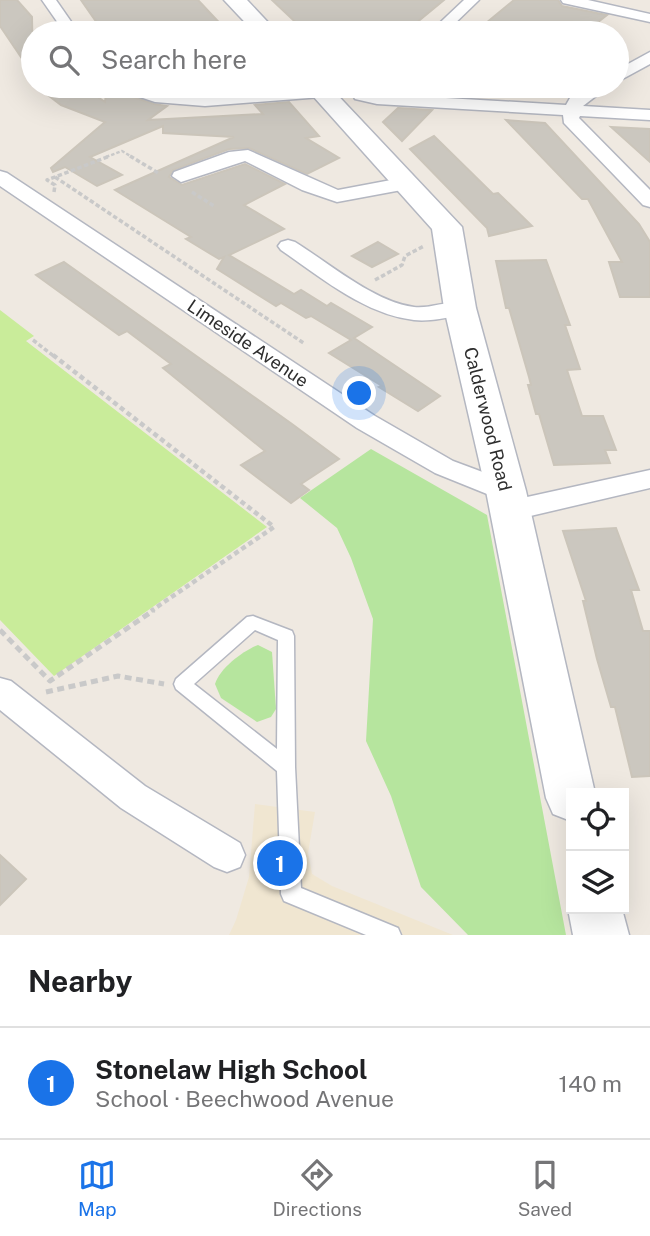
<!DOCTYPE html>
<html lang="en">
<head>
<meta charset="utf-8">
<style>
	:root { --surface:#fff; --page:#f2f2f2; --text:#202124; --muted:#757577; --line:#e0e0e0; --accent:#1a73e8 }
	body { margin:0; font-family:"Public Sans",sans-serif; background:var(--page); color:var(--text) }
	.controls { position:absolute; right:21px; bottom:21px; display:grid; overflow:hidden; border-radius:0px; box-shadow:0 7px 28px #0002 }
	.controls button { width:63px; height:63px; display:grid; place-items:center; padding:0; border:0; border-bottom:2px solid var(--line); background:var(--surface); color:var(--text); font:35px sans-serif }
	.you { position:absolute; left:360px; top:394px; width:24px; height:24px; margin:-18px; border:5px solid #fff; border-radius:50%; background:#1a73e8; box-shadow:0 0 0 10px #1a73e833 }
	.badge { display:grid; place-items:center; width:46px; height:46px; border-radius:50%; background:var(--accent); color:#fff; font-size:23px; font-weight:700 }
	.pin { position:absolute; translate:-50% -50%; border:4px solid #fff; box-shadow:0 2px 7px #0006 }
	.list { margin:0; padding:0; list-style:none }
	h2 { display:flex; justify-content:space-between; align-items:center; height:91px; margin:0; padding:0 28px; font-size:30px }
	h2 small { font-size:23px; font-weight:400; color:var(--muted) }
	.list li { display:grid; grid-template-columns:46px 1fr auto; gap:21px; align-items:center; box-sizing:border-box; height:112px; padding:0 28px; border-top:2px solid var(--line) }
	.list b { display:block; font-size:26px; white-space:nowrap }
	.list p { margin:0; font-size:23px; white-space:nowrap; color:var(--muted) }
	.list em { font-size:23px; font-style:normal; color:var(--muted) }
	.icon { flex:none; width:38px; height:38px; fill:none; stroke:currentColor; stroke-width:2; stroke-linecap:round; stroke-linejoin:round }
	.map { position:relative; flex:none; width:650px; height:935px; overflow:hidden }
	.search { position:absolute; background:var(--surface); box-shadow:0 7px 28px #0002; left:21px; right:21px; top:21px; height:77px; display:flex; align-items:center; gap:18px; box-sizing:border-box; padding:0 24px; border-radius:38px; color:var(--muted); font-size:26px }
	.sheet { height:203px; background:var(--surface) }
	nav { display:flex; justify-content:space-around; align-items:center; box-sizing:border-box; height:98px; border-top:2px solid var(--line); background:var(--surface); font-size:19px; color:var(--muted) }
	nav a { display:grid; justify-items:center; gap:4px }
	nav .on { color:var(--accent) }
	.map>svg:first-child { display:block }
	.education { fill:#f0e6d1 }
	.green { fill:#b6e59e }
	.pitch { fill:#c9ec9a }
	.building { fill:#cbc7bf; stroke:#cbc5ba; stroke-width:2 }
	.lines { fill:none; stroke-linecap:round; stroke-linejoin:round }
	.lane-casing { stroke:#b4b7c1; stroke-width:3 }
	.street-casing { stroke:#b4b7c1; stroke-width:3 }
	.secondary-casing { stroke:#b4b7c1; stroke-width:3 }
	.path-far3 { stroke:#c9c9c9; stroke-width:2.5; stroke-dasharray:3.5 2; stroke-linecap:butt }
	.path-far2 { stroke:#c9c9c9; stroke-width:3.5; stroke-dasharray:4.5 2.5; stroke-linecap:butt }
	.path-far1 { stroke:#c9c9c9; stroke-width:4.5; stroke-dasharray:5 3.5; stroke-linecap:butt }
	.path { stroke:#c9c9c9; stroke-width:5; stroke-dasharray:7 4.5; stroke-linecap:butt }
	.lane { fill:#fff; fill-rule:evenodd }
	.street { fill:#fff; fill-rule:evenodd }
	.secondary { fill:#fff; fill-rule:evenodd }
	.labels { text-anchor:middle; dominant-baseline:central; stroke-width:5; stroke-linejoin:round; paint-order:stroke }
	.street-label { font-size:18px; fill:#2e2e2e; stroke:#fff }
</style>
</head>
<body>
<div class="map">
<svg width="650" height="935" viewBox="0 0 650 935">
	<rect width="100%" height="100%" fill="#efe9e1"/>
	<polygon class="education" points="255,804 315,812 308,853 312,874 332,886 453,935 229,935 236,920 249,877"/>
	<g class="green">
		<polygon points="371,449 487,515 566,935 468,935 421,887 391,796 366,741 373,619 351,558 337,528 300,498"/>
		<path d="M258 645 272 652 276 709 271 717 257 722 221 698 215 684C220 668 243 651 258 645Z"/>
	</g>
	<polygon class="pitch" points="0,310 34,336 26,341 267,527 54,676 0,620"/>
	<g class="building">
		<polygon points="0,0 17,0 32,17 33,75 0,26"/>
		<polygon points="81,0 198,0 229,33 104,33"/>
		<polygon points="272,0 444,0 404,33 307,33"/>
		<polygon points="514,0 558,0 562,6 607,15 584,33 474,33"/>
		<polygon points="36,86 82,86 105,102 107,86 114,86 118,92 154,104 167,106 148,120 263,114 255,105 289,102 319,136 306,138 339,158 307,174 249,148 229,149 173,170 169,177 182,185 245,164 285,184 244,205 284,229 229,255 294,294 301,290 327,306 331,303 372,327 354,338 440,396 418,411 379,387 382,386 329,353 351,340 311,316 306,318 281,303 276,306 217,269 224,257 219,259 186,239 191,237 115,190 234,137 163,133 163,126 90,157 122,175 97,186 65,167 53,172 51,168 105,122 61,105"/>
		<polygon points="421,86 456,86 447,95 413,93"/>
		<polygon points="398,108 432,110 402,141 383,122"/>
		<polygon points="506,120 545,123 639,224 650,242 650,297 620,297 609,262 622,262 588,199 582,199"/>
		<polygon points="611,127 650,129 650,162"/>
		<polygon points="434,136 493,194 498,193 532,226 489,236 487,228 410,149"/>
		<polygon points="378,242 398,254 372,267 352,256"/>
		<polygon points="546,260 570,325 565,325 580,369 567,370 582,416 603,416 616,450 605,450 610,463 554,465 539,414 536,414 528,385 531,385 529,377 509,308 506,308 496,261"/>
		<polygon points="64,262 292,424 339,459 301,484 309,490 291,503 241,465 265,451 163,368 171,364 127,331 119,335 36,275"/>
		<polygon points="616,528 639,590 631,590 643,631 650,631 650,776 632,777 615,707 611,707 597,659 583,601 586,601 563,531"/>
		<polygon points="0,855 26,879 0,905"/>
	</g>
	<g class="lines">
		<g class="lane-casing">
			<path id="lane" d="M253 616 292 631 294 636 295 767 301 888 398 928 401 935H366L284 901 281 894 277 771 176 689 174 684 176 679 247 617ZM255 630 278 640 277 749 194 684Z"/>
		</g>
		<g class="street-casing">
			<g id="street">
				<polygon points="42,0 56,0 79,33 65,33"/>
				<polygon points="464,0 479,0 445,33 429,33"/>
				<polygon points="561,0 588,0 650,14 650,22 563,3"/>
				<polygon points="650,52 650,64 617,82 617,70"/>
				<path d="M117 86C146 86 173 95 203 96 242 97 283 90 322 87L330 92 322 97 205 106 155 102 119 90Z"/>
				<polygon points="590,86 609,86 583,106 650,110 650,120 580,116 579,118 650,190 650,207 643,205 564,123 563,115 377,104 355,99 353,95 361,90 377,94 566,105 570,98"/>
				<polygon points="248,150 338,190 407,177 417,183 407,189 337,202 302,190 245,161 181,182 172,176 174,172 229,152"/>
				<polygon points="0,171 7,173 375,416 453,461 515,484 519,491 515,498 506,501 497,498 435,473 357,428 0,186"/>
				<path d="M288 240 295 242C329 263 374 302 414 307 432 309 450 299 468 303L471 308 468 313C452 317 430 322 414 320 364 314 322 278 281 250L278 246 281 242Z"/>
				<polygon points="650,470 650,488 509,521 499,518 495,511 499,504 509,501"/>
				<polygon points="0,678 11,681 145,786 240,843 245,855 240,867 227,872 214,867 121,808 0,710"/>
			</g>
		</g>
		<g class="secondary-casing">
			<g id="secondary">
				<polygon points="224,0 247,0 278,33 255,33"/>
				<polygon points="304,86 329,86 462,227 476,308 526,491 595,793 571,793 571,821 553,814 546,798 486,491 444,308 432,229"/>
				<polygon points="571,900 571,909 622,909 629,935 573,935 568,909"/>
			</g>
		</g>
		<polyline class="path-far3" points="106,157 122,151 132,157"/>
		<g class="path-far2">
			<polyline points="130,156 160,174"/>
			<polyline points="55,177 305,344"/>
			<polyline points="54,192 55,185 47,180 110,156"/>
			<polyline points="192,192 214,206"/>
			<polyline points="375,280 402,265 405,256 424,246"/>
			<polyline points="33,340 55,357"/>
		</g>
		<polyline class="path-far1" points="53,355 274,527 151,611"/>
		<g class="path">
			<polyline points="0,630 50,681 154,610"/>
			<polyline points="46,692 118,676 164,684"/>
		</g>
		<use href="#lane" class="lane"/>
		<use href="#street" class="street"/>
		<use href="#secondary" class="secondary"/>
	</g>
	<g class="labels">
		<g class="street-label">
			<text transform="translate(248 343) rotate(34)">Limeside Avenue</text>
			<text transform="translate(488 419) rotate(76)">Calderwood Road</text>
		</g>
	</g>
</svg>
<div class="controls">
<button><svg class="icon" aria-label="locate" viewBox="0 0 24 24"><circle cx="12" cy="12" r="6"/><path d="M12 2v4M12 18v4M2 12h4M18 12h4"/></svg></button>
<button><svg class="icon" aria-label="layers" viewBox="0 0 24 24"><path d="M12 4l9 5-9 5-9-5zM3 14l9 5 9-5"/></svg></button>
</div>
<div class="you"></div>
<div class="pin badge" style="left:280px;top:863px">1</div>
<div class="search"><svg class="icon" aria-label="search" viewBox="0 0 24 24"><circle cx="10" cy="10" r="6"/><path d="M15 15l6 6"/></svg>Search here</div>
</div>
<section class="sheet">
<h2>Nearby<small></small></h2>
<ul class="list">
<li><span class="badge">1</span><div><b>Stonelaw High School</b><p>School · Beechwood Avenue</p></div><em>140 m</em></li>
</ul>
</section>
<nav>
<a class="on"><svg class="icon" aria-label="map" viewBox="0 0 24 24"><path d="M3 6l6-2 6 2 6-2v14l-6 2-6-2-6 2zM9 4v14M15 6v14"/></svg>Map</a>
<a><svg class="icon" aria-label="directions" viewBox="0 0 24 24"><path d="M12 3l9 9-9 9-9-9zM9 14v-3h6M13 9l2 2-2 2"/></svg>Directions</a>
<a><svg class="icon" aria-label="saved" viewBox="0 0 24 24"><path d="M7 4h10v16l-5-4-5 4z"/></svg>Saved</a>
</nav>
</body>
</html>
